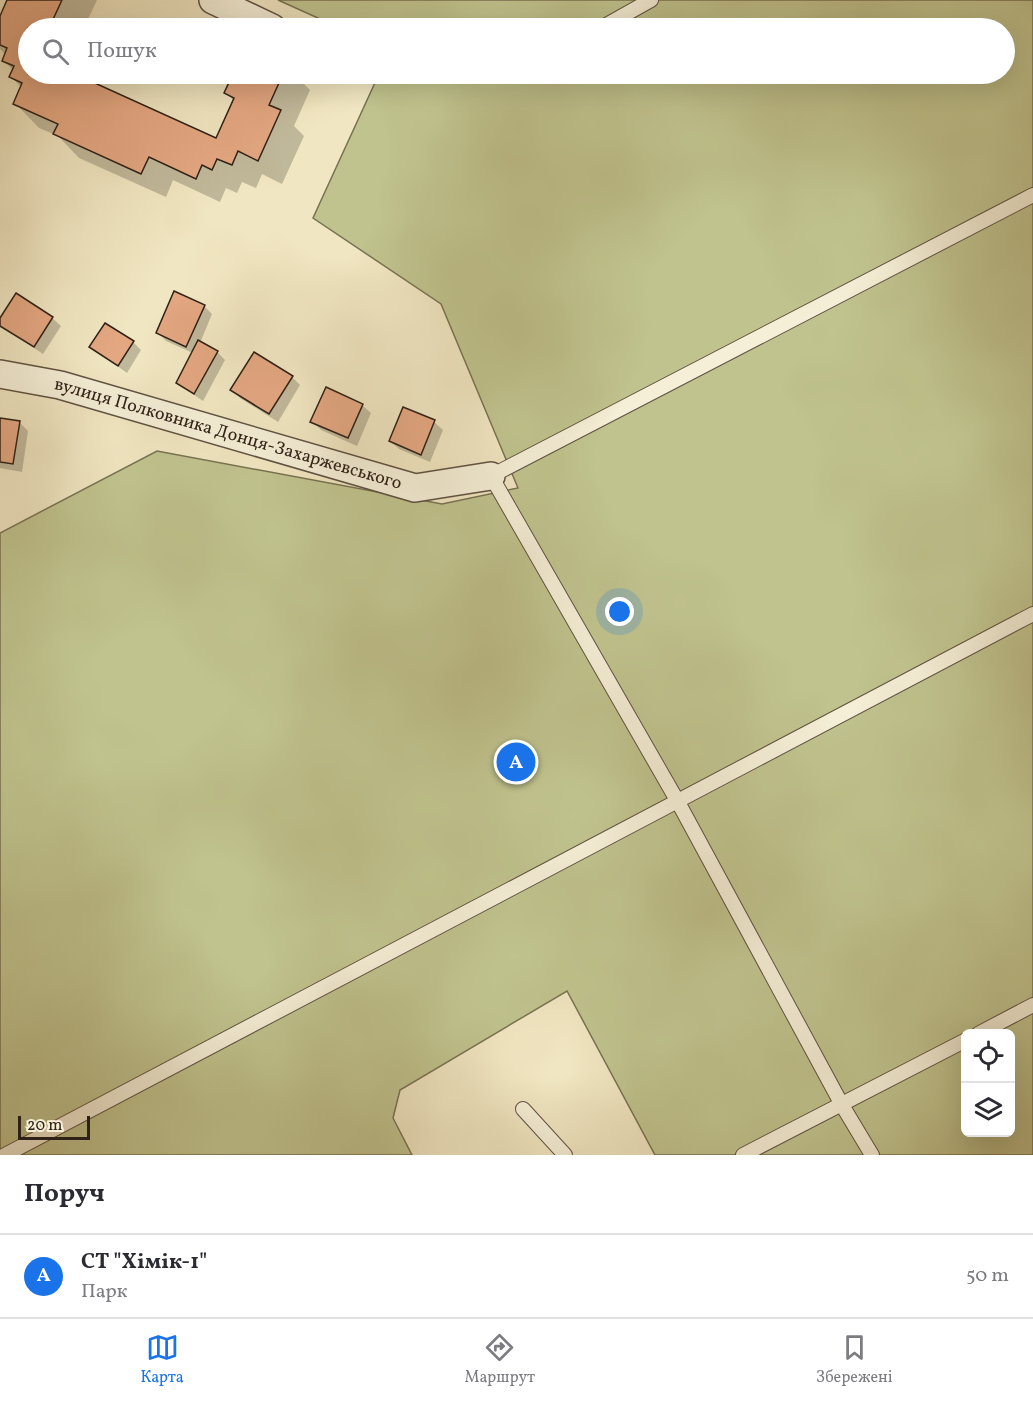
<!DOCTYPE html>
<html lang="uk">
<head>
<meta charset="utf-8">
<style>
	:root { --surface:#fff; --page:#f2f2f3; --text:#2b2b33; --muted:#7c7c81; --line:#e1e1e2; --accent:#1a73e8 }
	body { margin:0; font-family:Vollkorn,serif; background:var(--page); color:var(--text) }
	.controls { position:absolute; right:18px; bottom:18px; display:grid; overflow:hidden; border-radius:9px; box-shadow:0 6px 24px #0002 }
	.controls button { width:54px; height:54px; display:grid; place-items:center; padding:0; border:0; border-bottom:2px solid var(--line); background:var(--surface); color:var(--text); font:30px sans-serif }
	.scale { position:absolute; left:18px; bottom:15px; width:72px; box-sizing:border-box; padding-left:6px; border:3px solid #2f2117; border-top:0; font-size:16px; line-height:21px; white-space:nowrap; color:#2f2117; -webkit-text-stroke:4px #f5efd7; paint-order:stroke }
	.you { position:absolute; left:620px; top:612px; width:21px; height:21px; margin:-15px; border:4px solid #fff; border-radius:50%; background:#1a73e8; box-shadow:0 0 0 9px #1a73e833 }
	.badge { display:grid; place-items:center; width:39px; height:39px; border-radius:50%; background:var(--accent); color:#fff; font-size:20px; font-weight:700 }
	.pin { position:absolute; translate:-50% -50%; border:3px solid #fff; box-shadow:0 2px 6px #0006 }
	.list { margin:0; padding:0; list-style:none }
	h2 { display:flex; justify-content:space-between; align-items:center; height:78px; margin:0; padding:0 24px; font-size:26px }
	h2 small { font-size:20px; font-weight:400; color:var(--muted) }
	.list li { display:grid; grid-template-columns:39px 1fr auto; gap:18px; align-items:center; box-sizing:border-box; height:84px; padding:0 24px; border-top:2px solid var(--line) }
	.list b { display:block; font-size:22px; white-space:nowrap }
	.list p { margin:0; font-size:20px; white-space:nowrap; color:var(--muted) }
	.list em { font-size:20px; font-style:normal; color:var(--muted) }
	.icon { flex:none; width:33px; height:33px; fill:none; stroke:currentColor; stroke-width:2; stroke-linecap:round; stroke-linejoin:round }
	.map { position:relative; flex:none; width:1033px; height:1155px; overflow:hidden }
	.search { position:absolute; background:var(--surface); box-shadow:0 6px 24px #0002; left:18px; right:18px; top:18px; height:66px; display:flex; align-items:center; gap:15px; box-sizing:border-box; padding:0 21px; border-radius:33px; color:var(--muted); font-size:22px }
	.sheet { height:162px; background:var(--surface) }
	nav { display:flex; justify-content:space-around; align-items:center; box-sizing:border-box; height:84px; border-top:2px solid var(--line); background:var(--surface); font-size:16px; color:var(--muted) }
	nav a { display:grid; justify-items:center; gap:3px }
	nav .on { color:var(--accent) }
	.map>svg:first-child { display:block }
	.green { fill:#c0c38e; stroke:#787252; stroke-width:1.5; fill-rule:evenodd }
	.shadow { fill:#0003 }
	.building { fill:#e3a781; stroke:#2f2117; stroke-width:1.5 }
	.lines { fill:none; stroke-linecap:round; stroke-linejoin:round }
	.service-casing { stroke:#5f5242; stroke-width:16 }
	.minor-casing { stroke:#5f5242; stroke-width:30 }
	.service { stroke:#f5efd7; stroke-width:14 }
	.minor { stroke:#f5efd7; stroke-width:27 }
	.labels { text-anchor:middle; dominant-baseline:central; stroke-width:5; stroke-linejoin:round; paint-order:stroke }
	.street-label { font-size:18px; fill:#2f2117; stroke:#f5efd7 }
</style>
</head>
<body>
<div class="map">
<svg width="1033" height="1155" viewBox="0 0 1033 1155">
	<rect width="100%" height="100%" fill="#f0e6c1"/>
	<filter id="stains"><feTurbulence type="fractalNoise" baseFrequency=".00333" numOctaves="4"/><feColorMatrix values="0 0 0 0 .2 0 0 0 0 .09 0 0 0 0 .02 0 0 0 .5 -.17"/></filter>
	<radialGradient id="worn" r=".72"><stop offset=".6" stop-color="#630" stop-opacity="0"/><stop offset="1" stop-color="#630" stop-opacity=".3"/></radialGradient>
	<path class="green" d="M278 0H1033V1155H655L567 991 400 1090 393 1118 412 1155H0V533L157 451 442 504 518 488 441 304 313 218 379 74H1004V28H340ZM966 1034H1010V1132H966Z"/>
	<g class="shadow">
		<polygon points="9,0 97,0 84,28 28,28 28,74 71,74 217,140 234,101 226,92 234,74 294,74 310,90 294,126 304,136 282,184 262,174 256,188 242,182 237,193 226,188 220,202 173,180 166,197 79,158 58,136 39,128 15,103 22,88 11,77 14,71 4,61 6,55 0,49 0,19"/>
		<polygon points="204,306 212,314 200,343 217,352 225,360 203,401 177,383 193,353 166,341 158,333"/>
		<polygon points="52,318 61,326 43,354 0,325 0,321"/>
		<polygon points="133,342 141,350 127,373 91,347"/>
		<polygon points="292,377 300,385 278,422 240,398 232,390"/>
		<polygon points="362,405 371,413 357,446 321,430 312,421"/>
		<polygon points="0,419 19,422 28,431 22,472 0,468"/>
		<polygon points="434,422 443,430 430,462 399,449 390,441"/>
	</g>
	<g class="building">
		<polygon points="7,0 62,0 49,28 28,28 28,74 75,74 216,138 234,98 224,93 233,74 283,74 269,105 281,110 258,161 238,151 232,165 217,159 212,170 202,165 196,179 149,157 141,174 53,134 58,124 13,104 22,83 9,77 14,66 2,61 7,48 0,45 0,16"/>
		<polygon points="174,291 205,305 186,347 156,333"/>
		<polygon points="16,293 53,317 34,347 0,326 0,318"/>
		<polygon points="105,323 134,341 118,366 89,347"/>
		<polygon points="198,340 218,351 194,394 176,383"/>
		<polygon points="254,352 293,376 269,414 230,390"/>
		<polygon points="326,387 363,404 348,438 310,422"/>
		<polygon points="403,407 435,420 421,455 389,441"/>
		<polygon points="0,418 20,421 13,464 0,462"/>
	</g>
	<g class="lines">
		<g class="service-casing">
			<g id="service">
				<polyline points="601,28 651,0"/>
				<polyline points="978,1034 1033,1005"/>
				<polyline points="523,1109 565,1155"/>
				<polyline points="5,1155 1033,614"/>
				<polyline points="743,1155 966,1040"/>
				<polyline points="872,1155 842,1105 678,802 491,476 1033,195"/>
			</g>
		</g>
		<g class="minor-casing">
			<g id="minor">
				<polyline points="213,0 272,28"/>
				<path id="s1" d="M0 374 60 385 415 488 491 476"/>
			</g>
		</g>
		<use href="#service" class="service"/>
		<use href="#minor" class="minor"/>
	</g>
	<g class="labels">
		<g class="street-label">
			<text stroke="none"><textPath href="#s1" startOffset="236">вулиця Полковника Донця-Захаржевського</textPath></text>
		</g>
	</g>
	<rect width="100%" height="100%" filter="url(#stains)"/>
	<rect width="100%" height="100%" fill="url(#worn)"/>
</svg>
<div class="controls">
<button><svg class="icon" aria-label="locate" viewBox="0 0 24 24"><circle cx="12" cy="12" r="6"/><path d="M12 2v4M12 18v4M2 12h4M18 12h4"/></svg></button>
<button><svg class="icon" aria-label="layers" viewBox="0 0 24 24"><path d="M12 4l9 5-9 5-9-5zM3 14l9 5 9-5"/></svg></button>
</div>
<div class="scale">20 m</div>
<div class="you"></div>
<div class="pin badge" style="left:516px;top:762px">A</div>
<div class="search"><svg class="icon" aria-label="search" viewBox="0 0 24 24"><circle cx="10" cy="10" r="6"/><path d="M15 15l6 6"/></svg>Пошук</div>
</div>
<section class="sheet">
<h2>Поруч<small></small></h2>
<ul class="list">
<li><span class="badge">A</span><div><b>СТ &quot;Хімік-1&quot;</b><p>Парк</p></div><em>50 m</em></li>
</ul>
</section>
<nav>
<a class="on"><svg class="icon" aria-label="map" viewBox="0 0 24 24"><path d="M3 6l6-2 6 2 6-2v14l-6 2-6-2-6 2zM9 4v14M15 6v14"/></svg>Карта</a>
<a><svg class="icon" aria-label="directions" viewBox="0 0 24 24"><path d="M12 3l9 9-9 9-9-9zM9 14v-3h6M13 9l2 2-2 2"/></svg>Маршрут</a>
<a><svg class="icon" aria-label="saved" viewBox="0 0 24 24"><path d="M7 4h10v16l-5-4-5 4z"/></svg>Збережені</a>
</nav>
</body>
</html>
